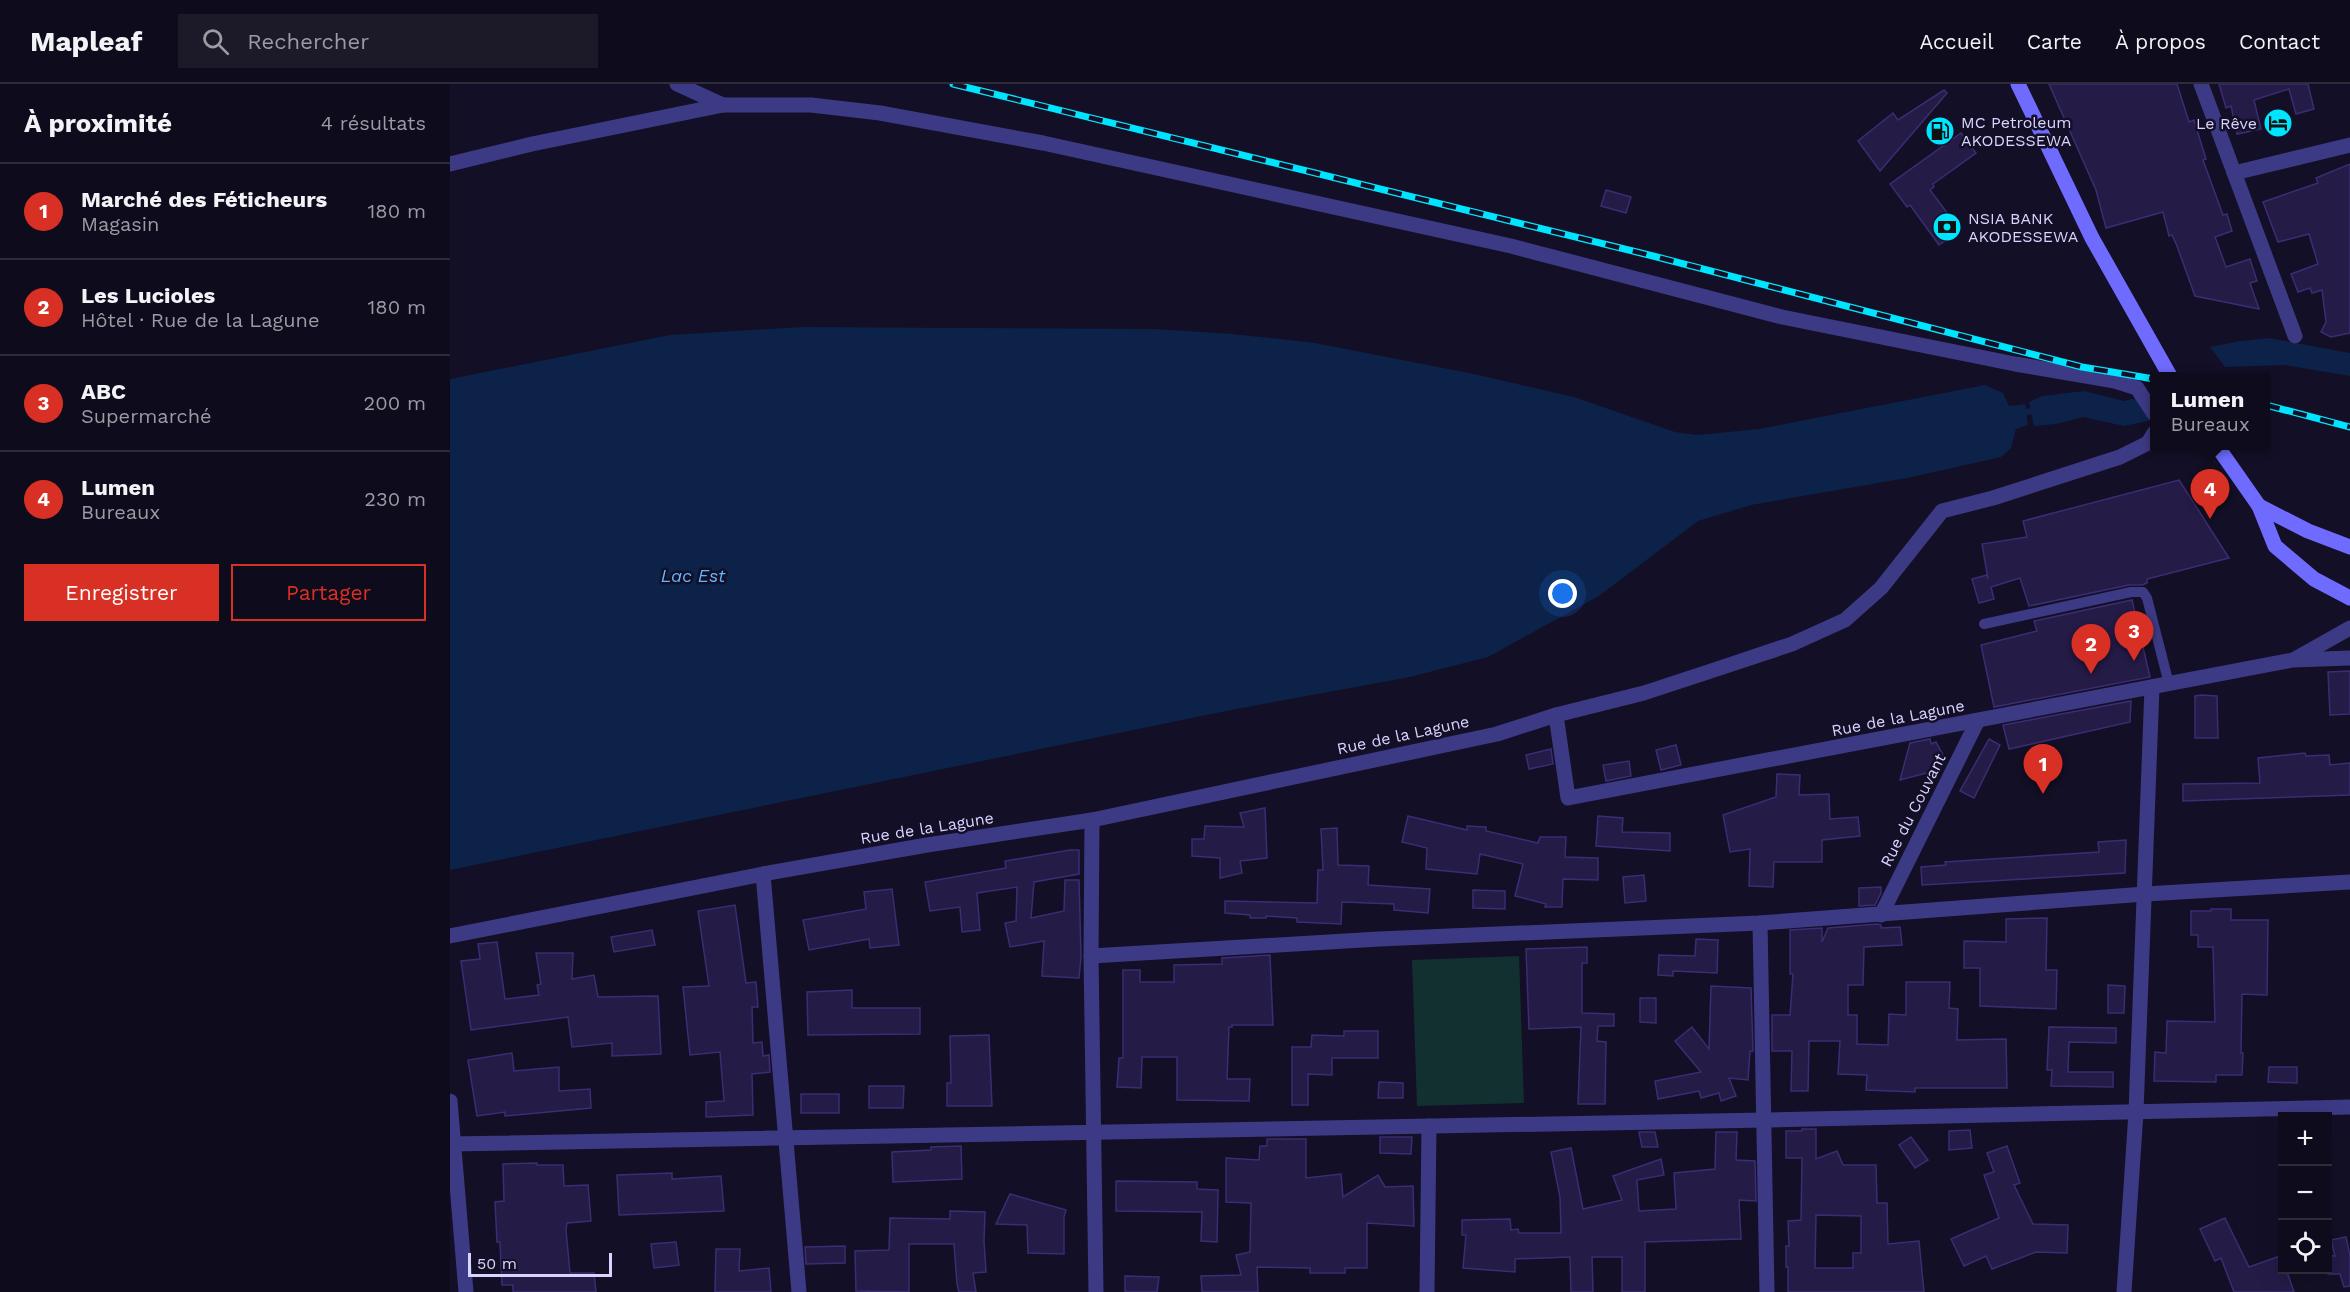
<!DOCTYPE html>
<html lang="fr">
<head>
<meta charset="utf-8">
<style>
	:root { --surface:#0e0b1c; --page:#1c1929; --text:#f1f3f6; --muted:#9b9ba3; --line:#2e2b3b; --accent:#d93025 }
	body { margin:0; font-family:"Work Sans",sans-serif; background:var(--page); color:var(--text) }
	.controls { position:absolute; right:18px; bottom:18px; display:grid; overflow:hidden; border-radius:0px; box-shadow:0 6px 24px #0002 }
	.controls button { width:54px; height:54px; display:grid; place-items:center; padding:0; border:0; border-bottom:2px solid var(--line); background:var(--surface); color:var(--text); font:30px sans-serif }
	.scale { position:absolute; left:18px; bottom:15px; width:144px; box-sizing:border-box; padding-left:6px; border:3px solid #d9d4ff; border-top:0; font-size:16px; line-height:21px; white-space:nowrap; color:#d9d4ff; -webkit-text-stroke:4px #130f26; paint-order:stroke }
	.you { position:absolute; left:1113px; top:510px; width:21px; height:21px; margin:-15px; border:4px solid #fff; border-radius:50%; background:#1a73e8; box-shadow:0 0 0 9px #1a73e833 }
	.badge { display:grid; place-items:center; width:39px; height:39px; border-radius:50%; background:var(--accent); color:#fff; font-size:20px; font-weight:700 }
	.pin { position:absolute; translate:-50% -50px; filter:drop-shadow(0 2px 3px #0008) }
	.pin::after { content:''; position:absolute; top:32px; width:21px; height:18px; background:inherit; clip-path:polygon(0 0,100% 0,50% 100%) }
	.popup { position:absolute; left:1700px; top:288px; width:120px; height:78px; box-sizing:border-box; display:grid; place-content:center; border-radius:0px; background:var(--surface); filter:drop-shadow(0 2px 4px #0005); font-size:20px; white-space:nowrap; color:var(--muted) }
	.popup b { font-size:22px; color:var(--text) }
	.popup::after { content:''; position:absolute; left:50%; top:100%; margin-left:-12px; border:12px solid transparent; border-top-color:var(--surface) }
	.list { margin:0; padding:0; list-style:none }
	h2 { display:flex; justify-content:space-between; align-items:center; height:78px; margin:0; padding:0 24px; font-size:26px }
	h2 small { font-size:20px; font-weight:400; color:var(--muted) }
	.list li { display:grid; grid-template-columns:39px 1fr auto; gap:18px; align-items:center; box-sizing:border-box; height:96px; padding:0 24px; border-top:2px solid var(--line) }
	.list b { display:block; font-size:22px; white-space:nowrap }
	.list p { margin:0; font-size:20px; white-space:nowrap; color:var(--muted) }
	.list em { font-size:20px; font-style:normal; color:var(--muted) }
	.actions { display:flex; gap:12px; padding:18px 24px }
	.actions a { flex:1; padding:14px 0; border:2px solid var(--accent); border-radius:0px; text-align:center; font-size:21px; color:var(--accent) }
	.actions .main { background:var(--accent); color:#fff }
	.icon { flex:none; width:33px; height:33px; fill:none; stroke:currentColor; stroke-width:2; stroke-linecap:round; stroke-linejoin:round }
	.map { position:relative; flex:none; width:1900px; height:1208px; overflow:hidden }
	header { display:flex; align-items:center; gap:36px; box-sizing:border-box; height:84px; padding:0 30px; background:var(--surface); border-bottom:2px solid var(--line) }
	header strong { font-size:28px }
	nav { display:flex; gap:33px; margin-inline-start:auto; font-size:21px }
	.search { width:420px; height:54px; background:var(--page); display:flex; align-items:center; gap:15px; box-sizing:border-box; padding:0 21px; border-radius:0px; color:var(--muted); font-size:22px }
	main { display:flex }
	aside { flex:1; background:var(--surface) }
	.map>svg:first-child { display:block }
	.green { fill:#12302f }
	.water { fill:#0c2248 }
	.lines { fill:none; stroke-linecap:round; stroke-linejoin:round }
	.stream { stroke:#0c2248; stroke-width:6 }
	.building { fill:#241b47; stroke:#3b2d73; stroke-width:1.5; fill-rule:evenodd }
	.service { stroke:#3d3a85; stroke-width:10 }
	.minor { stroke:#3d3a85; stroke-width:15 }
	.secondary { stroke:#6f6bff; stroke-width:15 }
	.rail-casing { stroke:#00e5ff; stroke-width:7 }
	.rail { stroke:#130f26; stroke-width:4.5; stroke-dasharray:14; stroke-linecap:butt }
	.labels { text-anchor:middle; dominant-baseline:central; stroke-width:5; stroke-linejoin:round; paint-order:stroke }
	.poi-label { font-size:16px; fill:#d9d4ff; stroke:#130f26; text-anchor:start }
	.street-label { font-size:16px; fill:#d9d4ff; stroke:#130f26 }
	.water-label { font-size:18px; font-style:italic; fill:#62b6ff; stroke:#130f26 }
</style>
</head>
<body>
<header>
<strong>Mapleaf</strong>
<div class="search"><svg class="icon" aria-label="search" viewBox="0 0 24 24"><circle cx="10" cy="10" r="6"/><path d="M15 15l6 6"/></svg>Rechercher</div>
<nav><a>Accueil</a><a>Carte</a><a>À propos</a><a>Contact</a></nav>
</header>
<main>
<aside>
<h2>À proximité<small>4 résultats</small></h2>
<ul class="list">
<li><span class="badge">1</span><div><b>Marché des Féticheurs</b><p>Magasin</p></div><em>180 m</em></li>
<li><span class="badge">2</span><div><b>Les Lucioles</b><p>Hôtel · Rue de la Lagune</p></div><em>180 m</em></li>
<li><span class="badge">3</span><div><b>ABC</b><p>Supermarché</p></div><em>200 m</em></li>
<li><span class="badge">4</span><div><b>Lumen</b><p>Bureaux</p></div><em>230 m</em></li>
</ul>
<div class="actions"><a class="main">Enregistrer</a><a>Partager</a></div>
</aside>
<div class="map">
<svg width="1900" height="1208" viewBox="0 0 1900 1208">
	<rect width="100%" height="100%" fill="#130f26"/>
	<polygon class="green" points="1069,872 1074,1019 967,1022 962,876"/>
	<g class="water">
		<polygon points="352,243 704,245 782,250 865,259 1024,290 1124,313 1225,348 1247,351 1309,345 1535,301 1553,309 1559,322 1575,320 1578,341 1566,345 1561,364 1551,373 1457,394 1301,421 1248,437 1149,512 1038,573 960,593 786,625 0,786 0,295 220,251"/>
		<polygon points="1819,254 1900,269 1900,292 1835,281 1775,283 1760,263 1790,257"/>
		<polygon points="1634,307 1674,317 1686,314 1702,336 1674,342 1633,333 1606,340 1584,342 1579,318 1592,312"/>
	</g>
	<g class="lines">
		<polyline class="stream" points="1576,328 1590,326"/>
	</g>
	<g class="building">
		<polygon points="1599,0 1727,0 1739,38 1744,36 1756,75 1753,76 1773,131 1777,130 1782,147 1765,153 1776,183 1800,175 1807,197 1800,199 1809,225 1745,212 1727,162 1722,151 1719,152 1713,128 1656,144 1646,106"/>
		<polygon points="1769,0 1858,0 1864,25 1846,30 1839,5 1804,16 1811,45 1787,50 1781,22 1776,24"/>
		<polygon points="1494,6 1497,9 1430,87 1408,57 1443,29 1448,36"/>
		<polygon points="1511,49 1526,69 1483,100 1484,103 1480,106 1510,146 1489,161 1460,121 1457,123 1440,100"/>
		<polygon points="1900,80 1900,249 1881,253 1871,248 1876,238 1872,206 1862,209 1860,204 1848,208 1841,190 1868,180 1859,150 1828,158 1813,118 1868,99 1866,94"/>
		<polygon points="1156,106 1181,113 1176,129 1151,122"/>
		<polygon points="1729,396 1779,474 1697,495 1697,499 1692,501 1679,501 1579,522 1570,494 1541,503 1544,515 1529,519 1522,495 1537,491 1538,495 1532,460 1577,453 1573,437"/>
		<polygon points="1682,516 1700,593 1544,623 1531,561 1587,547 1584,537"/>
		<polygon points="1900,587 1900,630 1880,631 1878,588"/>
		<polygon points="1751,611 1767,612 1768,654 1745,654 1745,612"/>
		<polygon points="1681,617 1680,638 1559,665 1553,641"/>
		<polygon points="1480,655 1481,660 1486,658 1493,671 1484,687 1450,696 1460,659"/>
		<polygon points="1539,655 1550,661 1524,714 1510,707"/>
		<polygon points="1226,661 1231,681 1211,686 1206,666"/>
		<polygon points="1101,665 1103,680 1079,685 1076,671"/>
		<polygon points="1855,669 1856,672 1879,671 1880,681 1900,679 1900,711 1733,717 1733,700 1810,699 1808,674"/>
		<polygon points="1179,677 1181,692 1156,697 1153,681"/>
		<polygon points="1327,690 1350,691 1349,711 1379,710 1380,735 1408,733 1410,752 1372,756 1372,778 1324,778 1323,803 1299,802 1300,765 1280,768 1273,731 1326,713"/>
		<polygon points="815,724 817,774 790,777 792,789 770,794 770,774 742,772 742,755 754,755 755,742 794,743 790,729"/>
		<polygon points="958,732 1017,746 1017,742 1036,743 1036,747 1088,759 1090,753 1116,753 1115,773 1148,774 1148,796 1113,795 1112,823 1095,823 1096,820 1065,812 1073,780 1030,770 1027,790 976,785 977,764 952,758"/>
		<polygon points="1148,732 1173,734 1172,748 1220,749 1220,767 1146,762"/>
		<polygon points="887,744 888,781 919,782 918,801 980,805 978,829 944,826 944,820 892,818 891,840 847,838 847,834 816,832 816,834 800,834 800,831 775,829 775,817 867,819 868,786 873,786 871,745"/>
		<polygon points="1676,756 1675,789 1472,801 1471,783 1496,781 1495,778 1649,768 1648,758"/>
		<polygon points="620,766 629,766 629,790 584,798 581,834 614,827 615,796 629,796 631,872 629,894 592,892 594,857 560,863 555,839 566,837 567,803 527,809 530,846 512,848 510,823 480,827 475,798 556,784 555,777"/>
		<polygon points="1194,791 1196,817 1175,819 1173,793"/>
		<polygon points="1431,803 1431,809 1425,821 1409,822 1409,804"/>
		<polygon points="442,805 449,861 420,864 419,855 359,866 353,836 416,825 414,808"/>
		<polygon points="1023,806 1055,807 1055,825 1023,824"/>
		<polygon points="285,821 296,899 306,898 308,923 302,923 303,959 312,958 313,972 319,971 320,988 302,990 303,1031 256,1033 256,1018 274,1017 270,968 240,971 233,903 259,902 248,827"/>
		<polygon points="1761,825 1781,825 1781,836 1818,836 1817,911 1792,910 1791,969 1793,969 1792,991 1766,991 1766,998 1704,997 1705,968 1716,969 1717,937 1765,938 1763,863 1748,863 1748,851 1741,851 1741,827 1761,827"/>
		<polygon points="1597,834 1596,886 1607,886 1606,925 1530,922 1530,884 1514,884 1514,857 1556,858 1556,835"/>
		<polygon points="1427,840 1431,841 1431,844 1450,843 1452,861 1414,863 1413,901 1398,901 1398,931 1407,931 1407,960 1438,961 1439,930 1456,931 1456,898 1500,898 1499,924 1508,925 1507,956 1556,955 1557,1004 1465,1004 1465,1008 1416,1006 1417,991 1388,990 1390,957 1359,957 1358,1007 1341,1007 1342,967 1322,967 1322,931 1340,931 1343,890 1340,890 1340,846 1372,844 1372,858 1378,844"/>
		<polygon points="202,846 205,861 164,868 161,853"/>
		<polygon points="1246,855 1268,856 1267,889 1223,887 1223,892 1208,891 1209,871 1245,872"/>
		<polygon points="47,858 55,915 89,911 87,901 91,900 86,869 123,869 122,895 144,891 148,913 208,912 211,970 162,972 162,959 122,963 118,933 21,946 11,877 30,875 28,860"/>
		<polygon points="1137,863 1137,879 1132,879 1132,929 1164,930 1164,942 1148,942 1147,957 1156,958 1155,1020 1128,1020 1131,943 1079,945 1076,865"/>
		<polygon points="820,871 823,941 782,941 782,943 779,943 777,995 800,995 799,1017 727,1016 727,973 692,973 691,1004 667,1003 669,974 673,974 673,886 690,886 690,898 724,898 724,881 772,880 772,874"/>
		<polygon points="1658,901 1675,902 1674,929 1658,929"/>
		<polygon points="1261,902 1301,904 1303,967 1300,967 1298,996 1279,994 1286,1012 1271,1017 1269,1009 1251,1014 1249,1007 1208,1015 1205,997 1251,988 1225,957 1242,943 1259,965"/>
		<polygon points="402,906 402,924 470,924 470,950 358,951 357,908"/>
		<polygon points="1190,914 1206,914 1206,939 1190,938"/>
		<polygon points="1599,943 1666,944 1666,959 1619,958 1618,988 1663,988 1663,1003 1601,1002 1602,986 1597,986"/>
		<polygon points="894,947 928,947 928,974 882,974 882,991 858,990 858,1021 842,1021 842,963 861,963 862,951 894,952"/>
		<polygon points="539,951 542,1022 497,1022 497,999 501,999 500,952"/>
		<polygon points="62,969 64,987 109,983 109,1007 140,1005 141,1024 55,1032 55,1028 27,1032 18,976"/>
		<polygon points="1819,983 1847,983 1847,999 1818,998"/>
		<polygon points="929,998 953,999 953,1014 928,1014"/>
		<polygon points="419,1002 454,1002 453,1024 419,1024"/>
		<rect x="351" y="1010" width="38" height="19"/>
		<path d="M1352 1045H1366V1075L1387 1067 1393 1081H1426L1427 1119H1437L1438 1160 1469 1157 1474 1208H1338V1183H1336V1162H1339L1338 1137 1351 1136 1352 1074H1336V1047H1352ZM1366 1131 1411 1132V1169H1403V1184H1365Z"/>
		<polygon points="1520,1046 1522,1064 1499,1066 1499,1047"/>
		<polygon points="1189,1048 1205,1048 1208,1063 1192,1063"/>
		<polygon points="1266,1048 1287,1048 1286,1076 1305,1077 1306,1117 1289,1116 1291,1155 1195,1158 1195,1208 1172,1208 1172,1173 1142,1173 1143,1208 1121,1208 1120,1173 1065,1175 1065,1188 1013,1184 1016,1151 1012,1151 1012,1136 1060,1135 1061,1146 1068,1145 1069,1149 1111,1149 1110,1113 1101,1068 1121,1064 1133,1125 1172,1116 1163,1092 1211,1075 1214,1091 1187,1096 1189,1127 1226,1125 1224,1089 1265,1085"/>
		<polygon points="930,1053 962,1053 961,1070 930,1069"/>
		<polygon points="1461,1053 1478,1076 1465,1084 1449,1061"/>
		<polygon points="817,1055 856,1055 856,1094 891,1090 893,1113 928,1091 935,1103 963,1102 964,1142 917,1139 917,1184 895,1184 895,1189 860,1189 860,1184 807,1183 808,1208 752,1208 751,1192 791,1191 786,1171 800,1168 801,1119 776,1118 776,1074 809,1076 810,1062 817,1062"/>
		<polygon points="511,1062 512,1095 443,1098 442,1068 481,1066 481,1063"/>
		<polygon points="1557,1062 1570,1099 1564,1101 1583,1140 1618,1141 1617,1169 1586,1168 1542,1185 1536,1172 1514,1182 1501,1155 1549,1134 1534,1091 1544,1088 1537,1069"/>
		<polygon points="87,1079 87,1081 113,1081 114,1102 138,1101 141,1137 117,1139 116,1146 120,1189 144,1189 146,1208 63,1208 63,1201 52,1201 50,1158 47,1158 45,1118 54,1117 53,1080"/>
		<polygon points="222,1089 222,1095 271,1092 274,1127 169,1131 167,1091"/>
		<polygon points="666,1097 747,1098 747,1105 768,1106 767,1158 751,1157 752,1128 666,1127"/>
		<polygon points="560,1110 616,1126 614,1133 614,1170 578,1169 577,1141 546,1140"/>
		<polygon points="500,1127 535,1128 534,1157 536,1188 523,1189 526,1208 509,1208 507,1200 504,1160 459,1160 459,1208 406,1207 405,1167 439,1166 440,1134 500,1135"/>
		<polygon points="1775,1134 1799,1183 1830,1172 1833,1185 1836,1185 1844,1208 1784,1208 1771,1174 1765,1177 1750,1145"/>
		<polygon points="1896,1153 1900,1172 1900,1202 1894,1203 1890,1190 1878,1190 1878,1171 1885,1172 1881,1156"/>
		<polygon points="226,1158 229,1181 204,1184 201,1160"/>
		<polygon points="395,1162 395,1179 356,1180 355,1163"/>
		<polygon points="266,1165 290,1165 289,1187 319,1184 321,1208 265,1208"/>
		<polygon points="675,1192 709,1193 707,1208 675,1208"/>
	</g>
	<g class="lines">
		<polyline class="service" points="1534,540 1681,508 1693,508 1697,514 1719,600"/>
		<g class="minor">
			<polyline points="227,0 273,21"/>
			<polyline points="1751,0 1845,252"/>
			<polyline points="0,80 82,60 273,21 361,21 430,29 593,59 1061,162 1332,233 1565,280 1665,297 1687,304 1704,330"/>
			<polyline points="1784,89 1900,61"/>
			<polyline points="1845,575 1900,544"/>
			<polyline points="1106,631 1194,609 1273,583 1342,560 1395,536 1431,504 1492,427 1543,414 1670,373 1698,359 1704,349"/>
			<polyline points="642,736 641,872 646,1208"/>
			<polyline points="313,790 349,1208"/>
			<polyline points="1431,831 1527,638"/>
			<polyline points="1310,839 1317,1208"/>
			<polyline points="0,852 313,790 477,761 642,736 1047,650 1106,631 1118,714 1843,576 1900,574"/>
			<polyline points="641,872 929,855 1310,839 1695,810 1900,798"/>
			<polyline points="0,1017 16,1208"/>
			<polyline points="0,1060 1315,1036 1900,1023"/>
			<polyline points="977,1208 979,1042"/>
			<polyline points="1674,1208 1686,1028 1702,603"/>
		</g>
		<g class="secondary">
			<polyline points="1568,0 1642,154 1720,292"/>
			<polyline points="1767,362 1809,422 1825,462 1864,495 1900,514"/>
			<polyline points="1809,422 1858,447 1900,463"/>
		</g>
		<g class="rail-casing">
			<g id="rail">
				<polyline points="503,0 1207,173 1632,283 1704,295"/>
				<polyline points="1816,321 1900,343"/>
			</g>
		</g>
		<use href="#rail" class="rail"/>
	</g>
	<defs>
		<g id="hotel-disc" transform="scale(1.5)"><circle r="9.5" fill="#00e5ff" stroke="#130f26"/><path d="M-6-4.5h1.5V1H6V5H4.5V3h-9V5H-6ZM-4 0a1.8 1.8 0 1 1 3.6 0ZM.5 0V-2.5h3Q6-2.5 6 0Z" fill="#111"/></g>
		<g id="fuel-disc" transform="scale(1.5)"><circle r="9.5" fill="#00e5ff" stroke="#130f26"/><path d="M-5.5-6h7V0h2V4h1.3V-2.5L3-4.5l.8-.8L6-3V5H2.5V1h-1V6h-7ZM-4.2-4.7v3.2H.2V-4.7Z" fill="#111"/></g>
		<g id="bank-disc" transform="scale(1.5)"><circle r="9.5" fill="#00e5ff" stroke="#130f26"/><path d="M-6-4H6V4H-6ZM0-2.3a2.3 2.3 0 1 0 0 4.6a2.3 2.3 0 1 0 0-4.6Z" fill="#111"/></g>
	</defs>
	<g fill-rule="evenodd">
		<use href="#hotel-disc" x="1828" y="39"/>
		<use href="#fuel-disc" x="1490" y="47"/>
		<use href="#bank-disc" x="1497" y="143"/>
	</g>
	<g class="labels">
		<g class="poi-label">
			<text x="1511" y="38">MC Petroleum<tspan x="1511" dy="18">AKODESSEWA</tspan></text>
			<text x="1807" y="39" text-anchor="end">Le Rêve</text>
			<text x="1518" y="134">NSIA BANK<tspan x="1518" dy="18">AKODESSEWA</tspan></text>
		</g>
		<g class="street-label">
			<text transform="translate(1448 634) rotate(-11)">Rue de la Lagune</text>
			<text transform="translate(953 651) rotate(-12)">Rue de la Lagune</text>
			<text transform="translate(1463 726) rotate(-63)">Rue du Couvant</text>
			<text transform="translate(477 744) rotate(-9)">Rue de la Lagune</text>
		</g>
		<g class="water-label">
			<text x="243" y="491">Lac Est</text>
		</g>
	</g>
</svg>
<div class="controls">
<button>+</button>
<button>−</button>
<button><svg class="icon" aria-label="locate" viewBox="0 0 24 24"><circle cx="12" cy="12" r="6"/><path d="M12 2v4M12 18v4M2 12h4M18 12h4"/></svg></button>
</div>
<div class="scale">50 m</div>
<div class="you"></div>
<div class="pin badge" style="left:1593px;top:710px">1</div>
<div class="pin badge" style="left:1641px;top:590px">2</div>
<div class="pin badge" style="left:1684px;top:577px">3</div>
<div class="pin badge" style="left:1760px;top:435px">4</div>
<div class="popup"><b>Lumen</b>Bureaux</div>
</div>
</main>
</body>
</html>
